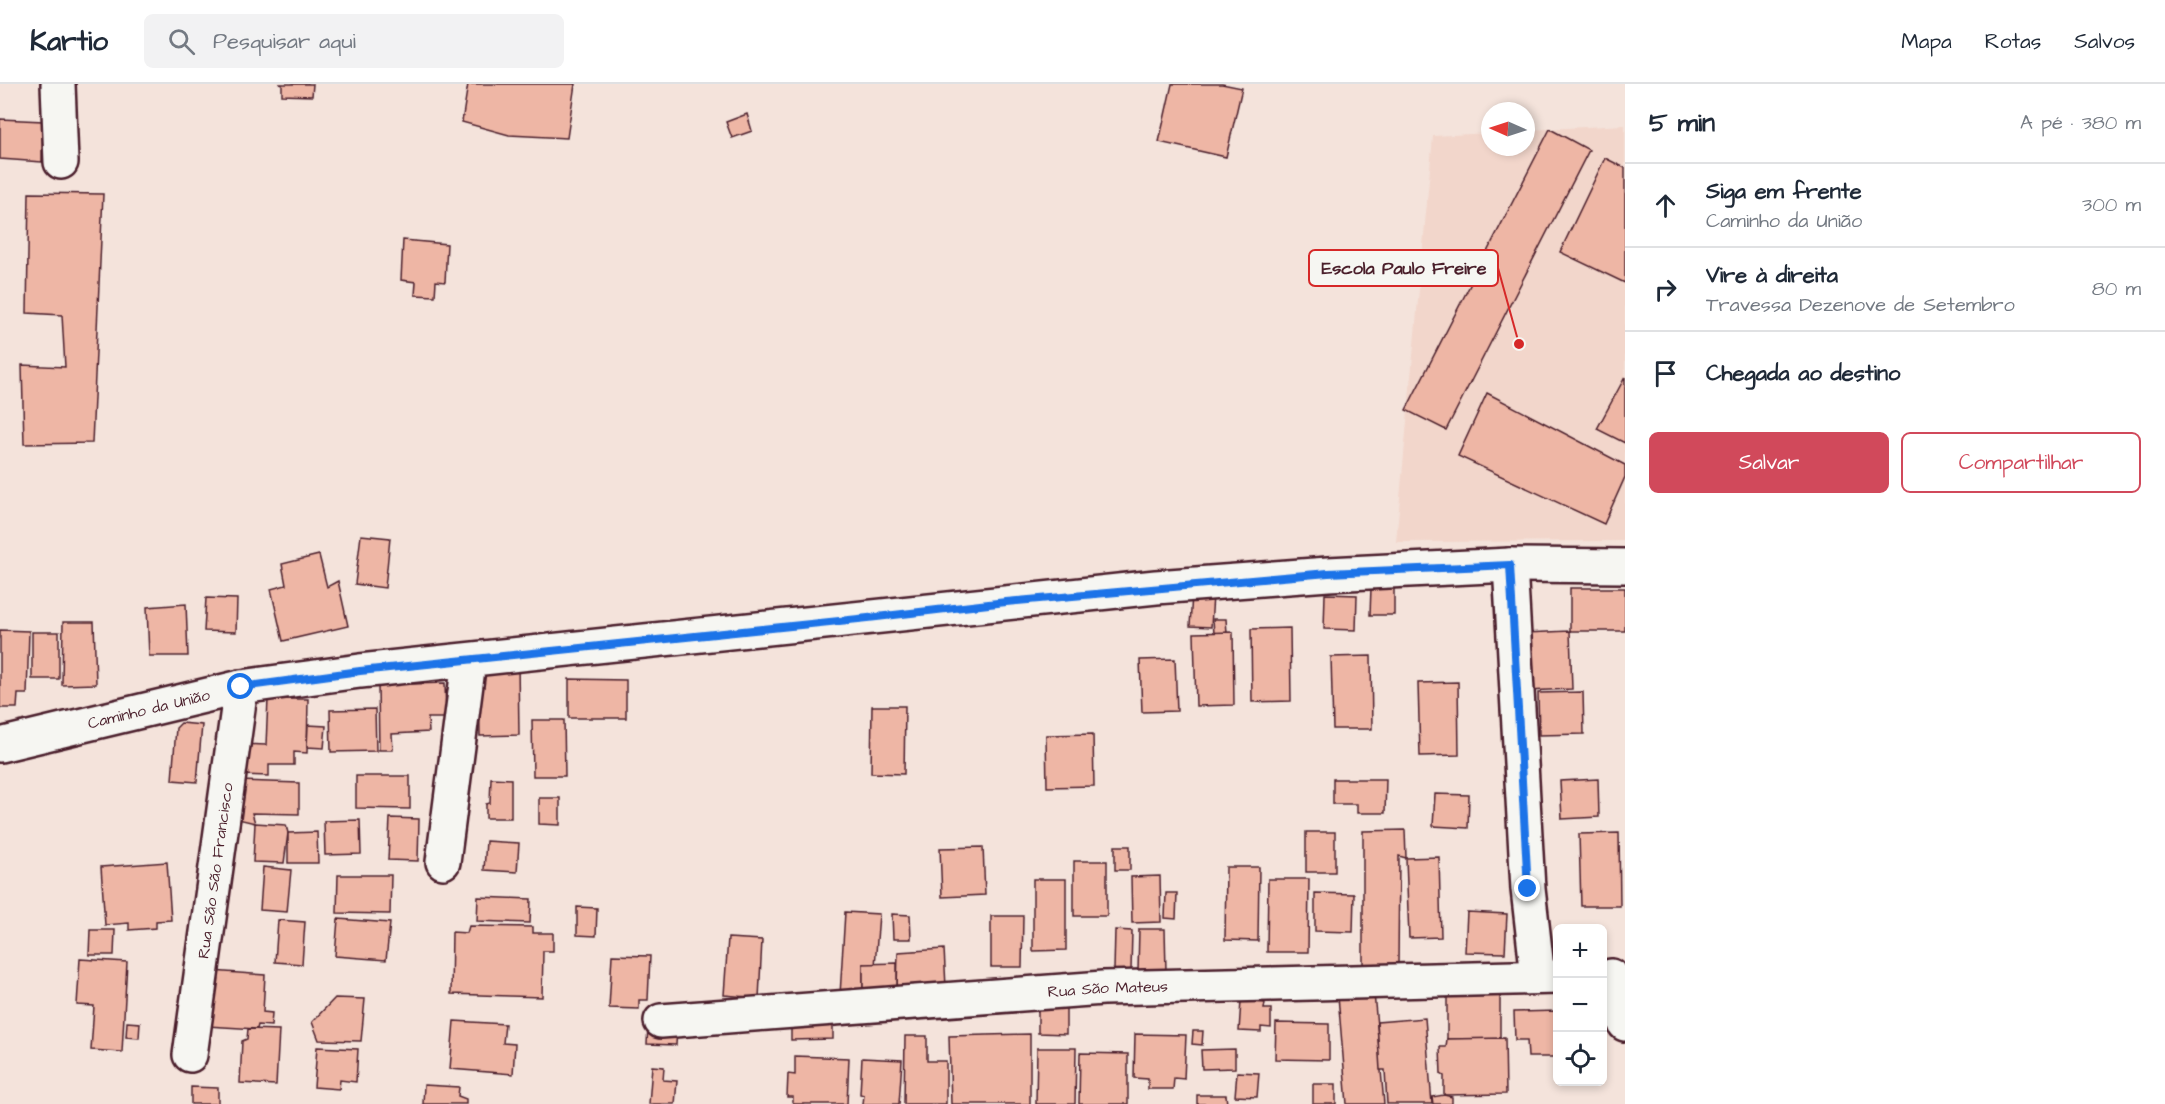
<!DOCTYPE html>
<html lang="pt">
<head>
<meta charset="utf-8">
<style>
	:root { --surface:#fff; --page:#f2f2f3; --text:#1f2937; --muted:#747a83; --line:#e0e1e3; --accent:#d1495b }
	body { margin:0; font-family:"Architects Daughter",sans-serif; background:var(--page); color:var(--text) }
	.controls { position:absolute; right:18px; bottom:18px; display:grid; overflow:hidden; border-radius:9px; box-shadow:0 3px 9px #0003 }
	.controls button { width:54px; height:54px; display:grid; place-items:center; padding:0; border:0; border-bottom:2px solid var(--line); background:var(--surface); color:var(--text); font:30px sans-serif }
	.compass { position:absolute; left:1481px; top:18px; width:54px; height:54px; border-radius:50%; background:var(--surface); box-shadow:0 3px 9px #0003; rotate:273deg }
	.stop { position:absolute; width:18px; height:18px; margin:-14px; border:4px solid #1a73e8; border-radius:50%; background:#fff }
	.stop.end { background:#1a73e8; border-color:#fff; box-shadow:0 2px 6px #0008 }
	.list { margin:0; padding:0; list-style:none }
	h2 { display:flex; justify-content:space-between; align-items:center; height:78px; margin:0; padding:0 24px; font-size:26px }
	h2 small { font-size:20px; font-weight:400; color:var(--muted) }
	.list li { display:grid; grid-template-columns:39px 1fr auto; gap:18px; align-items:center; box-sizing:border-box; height:84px; padding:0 24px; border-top:2px solid var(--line) }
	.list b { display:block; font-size:22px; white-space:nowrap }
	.list p { margin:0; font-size:20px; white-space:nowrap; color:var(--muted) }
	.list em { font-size:20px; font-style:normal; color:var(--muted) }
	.actions { display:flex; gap:12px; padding:18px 24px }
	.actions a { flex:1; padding:14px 0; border:2px solid var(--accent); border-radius:9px; text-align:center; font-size:21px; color:var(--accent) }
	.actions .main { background:var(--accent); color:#fff }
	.icon { flex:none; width:33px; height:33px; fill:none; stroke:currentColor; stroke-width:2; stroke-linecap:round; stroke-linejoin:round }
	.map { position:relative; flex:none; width:1625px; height:1020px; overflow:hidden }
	header { display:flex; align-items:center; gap:36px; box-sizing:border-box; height:84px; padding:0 30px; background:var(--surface); border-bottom:2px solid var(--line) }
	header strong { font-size:28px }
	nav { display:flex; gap:33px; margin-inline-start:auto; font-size:21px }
	.search { width:420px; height:54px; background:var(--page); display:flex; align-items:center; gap:15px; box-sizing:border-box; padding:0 21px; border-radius:9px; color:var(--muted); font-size:22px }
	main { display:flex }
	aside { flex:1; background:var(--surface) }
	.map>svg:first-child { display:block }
	.built { fill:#f2d6cb }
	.building { fill:#eeb6a5; stroke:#4a1f2b; stroke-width:1.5 }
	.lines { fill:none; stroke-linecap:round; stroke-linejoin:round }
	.minor-casing { stroke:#4a1f2b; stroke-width:38 }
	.minor { stroke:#f6f6f2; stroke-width:33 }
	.route { stroke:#1a73e8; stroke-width:8 }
	.labels { text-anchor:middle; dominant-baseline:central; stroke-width:6; stroke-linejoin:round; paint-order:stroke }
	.street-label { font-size:16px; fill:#4a1f2b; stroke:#f6f6f2 }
	.leader { fill:none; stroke:#d62828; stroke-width:2 }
	.callout-dot { fill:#d62828; stroke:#f6f6f2; stroke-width:2 }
	.callout { fill:#f6f6f2; stroke:#d62828; stroke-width:2 }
	.callout-label { font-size:18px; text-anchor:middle; font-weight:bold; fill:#4a1f2b }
</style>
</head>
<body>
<header>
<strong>Kartio</strong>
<div class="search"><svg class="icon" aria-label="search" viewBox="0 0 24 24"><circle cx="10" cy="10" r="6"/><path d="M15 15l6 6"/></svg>Pesquisar aqui</div>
<nav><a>Mapa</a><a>Rotas</a><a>Salvos</a></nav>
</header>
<main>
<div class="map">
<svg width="1625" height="1020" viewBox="0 0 1625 1020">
	<rect width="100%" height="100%" fill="#f4e3db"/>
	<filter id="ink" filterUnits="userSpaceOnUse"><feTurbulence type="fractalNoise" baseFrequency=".0167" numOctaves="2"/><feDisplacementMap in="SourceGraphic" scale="12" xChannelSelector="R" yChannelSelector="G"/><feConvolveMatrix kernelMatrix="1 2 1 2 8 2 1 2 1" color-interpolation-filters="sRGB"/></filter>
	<g filter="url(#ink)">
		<polygon class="built" points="1625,41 1625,457 1396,458 1433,52 1490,49 1490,63 1526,63 1526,46"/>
		<g class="building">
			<polygon points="279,0 313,0 312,12 282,11 282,1"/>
			<polygon points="468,0 575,0 567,54 509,51 462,38"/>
			<polygon points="1172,0 1222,0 1242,4 1226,73 1159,58"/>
			<polygon points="747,30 752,47 732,54 726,38"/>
			<polygon points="0,35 43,37 42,78 0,75"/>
			<polygon points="1550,45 1589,66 1446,346 1406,326"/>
			<polygon points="1605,74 1625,84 1625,199 1560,168"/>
			<polygon points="29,109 103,110 92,359 24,360 22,281 65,283 62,231 27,229"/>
			<polygon points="403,156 447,160 445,198 436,197 435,212 415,211 416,198 401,196"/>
			<polygon points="1625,293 1625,359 1597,345"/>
			<polygon points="1487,309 1625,381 1625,393 1604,440 1458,372"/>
			<polygon points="361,451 390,454 385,504 355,500"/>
			<polygon points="319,471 327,503 338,497 348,542 283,557 271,505 286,501 282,480"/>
			<polygon points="1371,504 1394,504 1394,531 1370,531"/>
			<rect x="1570" y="504" width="55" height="43"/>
			<polygon points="1192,510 1213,511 1211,543 1190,542"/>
			<polygon points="1325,510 1357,511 1356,546 1324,545"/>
			<polygon points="206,514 237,515 236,548 204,547"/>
			<polygon points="186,520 188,572 149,572 147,523"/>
			<polygon points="1213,535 1226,535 1227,549 1214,550"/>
			<polygon points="63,538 94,538 96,600 62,601"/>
			<polygon points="1290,544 1291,617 1252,618 1251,545"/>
			<polygon points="0,546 29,547 27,610 18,610 17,624 0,624"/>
			<polygon points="1570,547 1572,605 1526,607 1525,549"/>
			<rect x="32" y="548" width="27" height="47"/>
			<polygon points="1233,548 1234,621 1196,622 1194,549"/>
			<polygon points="1371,572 1372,645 1333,645 1331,573"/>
			<polygon points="1175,575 1177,627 1142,628 1140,576"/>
			<polygon points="518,579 519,651 480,652 479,580"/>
			<polygon points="569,595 626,596 626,634 569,634"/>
			<polygon points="1458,598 1459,671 1420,672 1418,599"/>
			<polygon points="445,599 446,634 428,634 429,648 392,650 393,666 379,666 378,601"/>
			<polygon points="1583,608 1584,650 1539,651 1538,609"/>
			<polygon points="268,615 308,615 307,669 294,668 294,681 269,681 269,692 240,691 240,660 266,661"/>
			<polygon points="872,622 905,622 904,690 871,689"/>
			<polygon points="375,625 376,667 331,668 330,626"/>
			<polygon points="532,636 564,636 565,692 533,692"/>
			<polygon points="181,639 202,641 197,698 172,696 176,644"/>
			<polygon points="308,641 326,642 324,664 307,663"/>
			<polygon points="1093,650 1094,702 1047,703 1046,651"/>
			<polygon points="356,692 410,692 410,725 356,724"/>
			<polygon points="491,694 511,695 511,734 486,734 486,720 490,719"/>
			<polygon points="1333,695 1386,695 1385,729 1357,729 1357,720 1333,720"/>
			<polygon points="1598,695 1599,733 1562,735 1560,697"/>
			<polygon points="239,697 299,699 299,730 252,729 255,739 238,735"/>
			<polygon points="1435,710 1469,711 1468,744 1433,742"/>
			<polygon points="539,714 560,714 560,741 539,740"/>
			<polygon points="390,734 419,735 418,777 388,776"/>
			<polygon points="360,736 361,770 325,771 324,737"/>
			<polygon points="255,739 286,741 288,749 284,779 253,778"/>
			<polygon points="1405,746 1406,774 1399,772 1398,882 1363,881 1363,747"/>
			<polygon points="317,748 318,779 288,779 288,749"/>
			<rect x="1306" y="748" width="29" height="40"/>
			<polygon points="1619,749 1620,822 1581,822 1579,750"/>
			<polygon points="486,757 519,759 517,788 484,786"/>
			<rect x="1115" y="762" width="15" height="24"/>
			<polygon points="983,763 985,811 942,813 940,764"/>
			<polygon points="1439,773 1441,853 1409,854 1406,774"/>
			<rect x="1074" y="777" width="33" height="55"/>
			<polygon points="167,778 171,836 156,837 156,844 129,846 129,839 105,841 101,783"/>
			<polygon points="263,783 291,786 287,828 260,826"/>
			<polygon points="1226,783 1259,783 1258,857 1225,856"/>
			<polygon points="338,791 391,791 390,830 337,829"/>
			<polygon points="1160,792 1161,838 1132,839 1131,793"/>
			<polygon points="1033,795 1066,795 1066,866 1033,867"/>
			<polygon points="1268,795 1309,795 1308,868 1267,868"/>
			<polygon points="1166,809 1177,809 1176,835 1165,834"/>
			<polygon points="1315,809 1354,810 1353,848 1315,847"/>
			<polygon points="478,813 531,815 530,839 477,837"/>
			<polygon points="577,823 597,824 596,852 577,851"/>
			<polygon points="845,828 879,830 875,882 863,880 863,913 840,911"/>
			<polygon points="1467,828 1507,830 1505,869 1465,868"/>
			<polygon points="892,830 910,831 911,855 893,855"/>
			<polygon points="991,832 1023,832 1022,883 991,883"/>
			<polygon points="338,835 390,839 386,876 335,872"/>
			<polygon points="278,836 305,838 302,880 275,878"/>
			<polygon points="469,842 533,843 533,849 553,849 553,867 543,867 542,913 451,910 452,848 467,849"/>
			<polygon points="1139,845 1165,845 1166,888 1138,888"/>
			<polygon points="90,846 115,846 114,871 89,871"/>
			<polygon points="1115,846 1132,847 1131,886 1114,886"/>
			<polygon points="728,854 762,856 759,914 724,911"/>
			<polygon points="944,865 946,903 897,903 898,868"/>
			<polygon points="612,871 650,872 648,916 639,916 639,925 609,924"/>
			<polygon points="80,875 127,878 122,968 91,966 94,922 77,921"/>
			<polygon points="897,879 897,903 863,904 863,880"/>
			<polygon points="212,887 265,891 263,928 272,929 271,942 258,941 257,945 207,942"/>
			<polygon points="1447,905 1500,906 1500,955 1447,955"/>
			<polygon points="1374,909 1384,1020 1347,1020 1338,912"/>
			<polygon points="335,914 365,915 361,957 319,956 312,938"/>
			<polygon points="1241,917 1265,919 1264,925 1271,925 1271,944 1261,943 1261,948 1239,947"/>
			<polygon points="1038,924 1066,924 1066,950 1038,949"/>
			<polygon points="1558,927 1558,973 1528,973 1527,956 1515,956 1514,928"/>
			<polygon points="1425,934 1432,1020 1387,1020 1385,986 1380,986 1377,938"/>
			<polygon points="833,936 833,955 791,956 791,937"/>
			<polygon points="454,937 505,940 503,959 515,960 513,990 450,985"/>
			<polygon points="127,938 140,939 139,954 126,953"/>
			<polygon points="1276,939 1329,940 1329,976 1275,975"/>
			<polygon points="648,941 677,942 676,961 647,960"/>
			<polygon points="248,945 279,946 276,1001 240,999 242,957 247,955"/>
			<polygon points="1193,947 1203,947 1202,961 1192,960"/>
			<polygon points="1030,950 1030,1020 951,1020 949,952"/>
			<polygon points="1135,950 1186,951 1184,995 1174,994 1173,1005 1148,1005 1148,995 1134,994"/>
			<polygon points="905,952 927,952 927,977 946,977 946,1020 904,1020"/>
			<polygon points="1505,954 1506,1010 1444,1011 1444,992 1441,990 1440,963 1446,963 1447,955"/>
			<polygon points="317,963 358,965 356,998 340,996 339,1005 314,1003"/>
			<polygon points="1037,964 1076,964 1075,1020 1036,1020"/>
			<polygon points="1235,965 1235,984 1202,985 1201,966"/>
			<polygon points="1080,969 1128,970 1128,1020 1079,1020"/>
			<polygon points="795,972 849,974 847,1020 793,1020 793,1013 787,1013 788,990 795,991"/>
			<polygon points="862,974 902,976 899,1020 863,1020 864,1011 860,1010"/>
			<polygon points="652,982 664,983 663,996 677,997 675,1020 649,1020"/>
			<polygon points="1237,988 1259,989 1257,1013 1235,1012"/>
			<rect x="1313" y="1000" width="23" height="20"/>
			<polygon points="424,1001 459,1003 458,1012 466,1015 466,1020 423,1020"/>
			<polygon points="191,1003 218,1004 218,1020 191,1020"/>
			<polygon points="1197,1011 1226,1011 1227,1020 1197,1020"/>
			<polygon points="1444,1011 1452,1013 1452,1020 1433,1020 1432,1013"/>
		</g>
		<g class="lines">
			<g class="minor-casing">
				<g id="minor">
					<polyline points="58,0 61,78"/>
					<polyline points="1510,481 1528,805 1538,893"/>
					<path id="s1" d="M0 661 241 603 360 587 1156 503 1328 490 1510 481 1625 482"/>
					<polyline points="443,778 469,577"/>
					<polyline points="1611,892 1625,940"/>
					<path id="s2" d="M661 937 1103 904 1558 893"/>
					<path id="s3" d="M190 971 241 603"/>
				</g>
			</g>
			<use href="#minor" class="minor"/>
		</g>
	</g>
	<g class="lines" filter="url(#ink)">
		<polyline class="route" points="241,603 360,587 868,534 1006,518 1328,489 1510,481 1528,805"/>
	</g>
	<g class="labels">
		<g class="street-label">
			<text stroke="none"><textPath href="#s1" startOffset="153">Caminho da União</textPath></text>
			<text stroke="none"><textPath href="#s3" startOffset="186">Rua São São Francisco</textPath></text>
			<text stroke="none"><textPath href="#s2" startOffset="448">Rua São Mateus</textPath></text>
		</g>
	</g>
	<path class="leader" d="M1519 260L1498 184"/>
	<circle class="callout-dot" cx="1519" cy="260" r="6"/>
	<rect class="callout" x="1309" y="166" width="189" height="36" rx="6"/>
	<g class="callout-label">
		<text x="1404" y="190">Escola Paulo Freire</text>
	</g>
</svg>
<div class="controls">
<button>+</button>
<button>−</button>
<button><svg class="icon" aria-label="locate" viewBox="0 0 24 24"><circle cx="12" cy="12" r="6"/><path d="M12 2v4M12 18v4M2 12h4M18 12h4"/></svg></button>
</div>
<svg class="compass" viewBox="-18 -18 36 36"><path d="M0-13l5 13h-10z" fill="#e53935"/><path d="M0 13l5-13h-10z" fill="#747a83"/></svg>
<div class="stop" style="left:241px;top:603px"></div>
<div class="stop end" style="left:1528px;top:805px"></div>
</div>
<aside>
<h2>5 min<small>A pé · 380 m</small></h2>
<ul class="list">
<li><svg class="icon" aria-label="ahead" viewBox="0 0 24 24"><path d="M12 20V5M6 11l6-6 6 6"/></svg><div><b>Siga em frente</b><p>Caminho da União</p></div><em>300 m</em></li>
<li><svg class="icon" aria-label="right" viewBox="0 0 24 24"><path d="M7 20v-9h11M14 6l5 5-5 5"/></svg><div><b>Vire à direita</b><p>Travessa Dezenove de Setembro</p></div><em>80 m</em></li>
<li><svg class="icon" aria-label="arrive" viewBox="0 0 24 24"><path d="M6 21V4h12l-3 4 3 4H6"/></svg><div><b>Chegada ao destino</b></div></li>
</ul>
<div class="actions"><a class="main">Salvar</a><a>Compartilhar</a></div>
</aside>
</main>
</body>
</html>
